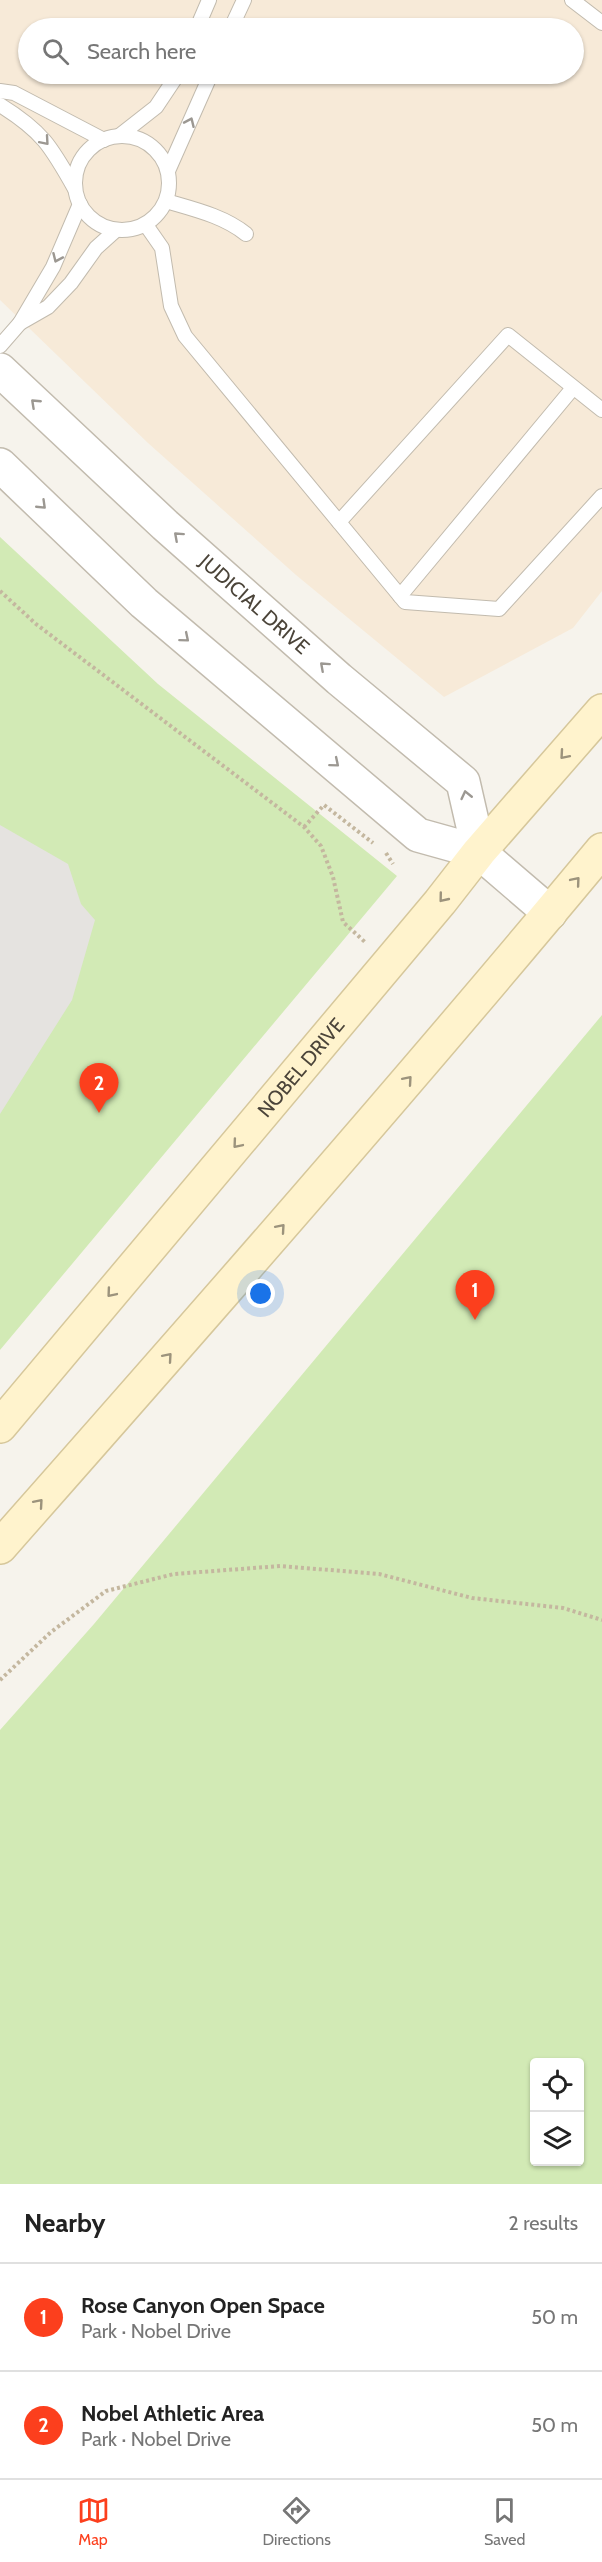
<!DOCTYPE html>
<html lang="en">
<head>
<meta charset="utf-8">
<style>
	:root { --surface:#fff; --page:#f6f6f6; --text:#222; --muted:#767676; --line:#e0e0e0; --accent:#fc3f1d }
	body { margin:0; font-family:Cabin,sans-serif; background:var(--page); color:var(--text) }
	.controls { position:absolute; right:18px; bottom:18px; display:grid; overflow:hidden; border-radius:6px; box-shadow:0 2px 4px #0004 }
	.controls button { width:54px; height:54px; display:grid; place-items:center; padding:0; border:0; border-bottom:2px solid var(--line); background:var(--surface); color:var(--text); font:30px sans-serif }
	.you { position:absolute; left:261px; top:1294px; width:21px; height:21px; margin:-15px; border:4px solid #fff; border-radius:50%; background:#1a73e8; box-shadow:0 0 0 9px #1a73e833 }
	.badge { display:grid; place-items:center; width:39px; height:39px; border-radius:50%; background:var(--accent); color:#fff; font-size:20px; font-weight:700 }
	.pin { position:absolute; translate:-50% -50px; filter:drop-shadow(0 2px 3px #0008) }
	.pin::after { content:''; position:absolute; top:32px; width:21px; height:18px; background:inherit; clip-path:polygon(0 0,100% 0,50% 100%) }
	.list { margin:0; padding:0; list-style:none }
	h2 { display:flex; justify-content:space-between; align-items:center; height:78px; margin:0; padding:0 24px; font-size:26px }
	h2 small { font-size:20px; font-weight:400; color:var(--muted) }
	.list li { display:grid; grid-template-columns:39px 1fr auto; gap:18px; align-items:center; box-sizing:border-box; height:108px; padding:0 24px; border-top:2px solid var(--line) }
	.list b { display:block; font-size:22px; white-space:nowrap }
	.list p { margin:0; font-size:20px; white-space:nowrap; color:var(--muted) }
	.list em { font-size:20px; font-style:normal; color:var(--muted) }
	.icon { flex:none; width:33px; height:33px; fill:none; stroke:currentColor; stroke-width:2; stroke-linecap:round; stroke-linejoin:round }
	.map { position:relative; flex:none; width:602px; height:2184px; overflow:hidden }
	.search { position:absolute; background:var(--surface); box-shadow:0 2px 4px #0004; left:18px; right:18px; top:18px; height:66px; display:flex; align-items:center; gap:15px; box-sizing:border-box; padding:0 21px; border-radius:33px; color:var(--muted); font-size:22px }
	.sheet { height:294px; background:var(--surface) }
	nav { display:flex; justify-content:space-around; align-items:center; box-sizing:border-box; height:84px; border-top:2px solid var(--line); background:var(--surface); font-size:16px; color:var(--muted) }
	nav a { display:grid; justify-items:center; gap:3px }
	nav .on { color:var(--accent) }
	.map>svg:first-child { display:block }
	.commercial { fill:#f7ead8; fill-rule:evenodd }
	.green { fill:#d2eab5; fill-rule:evenodd }
	.parking { fill:#e5e3e0 }
	.lines { fill:none; stroke-linecap:round; stroke-linejoin:round }
	.service-casing { stroke:#c2bbae; stroke-width:16 }
	.tertiary-casing { stroke:#c2bbae; stroke-width:36 }
	.secondary-casing { stroke:#d6c79b; stroke-width:36 }
	.path { stroke:#c4b79f; stroke-width:4; stroke-dasharray:3 3; stroke-linecap:butt }
	.service { stroke:#fff; stroke-width:14 }
	.tertiary { stroke:#fff; stroke-width:33 }
	.secondary { stroke:#fff3cd; stroke-width:33 }
	.oneway { stroke:#9c9892 }
	.oneway2 { stroke:#9c937c }
	.labels { text-anchor:middle; dominant-baseline:central; stroke-width:5; stroke-linejoin:round; paint-order:stroke }
	.street-label { font-size:20px; fill:#4b4439; stroke:#fff }
</style>
</head>
<body>
<div class="map">
<svg width="602" height="2184" viewBox="0 0 602 2184">
	<rect width="100%" height="100%" fill="#f6f3ec"/>
	<path class="commercial" d="M0 0H602V591L573 628 444 697 296 575 148 443 0 300ZM28 28H574V74H28Z"/>
	<g class="green">
		<polygon points="0,537 158,684 397,876 0,1350"/>
		<path d="M602 1015V2184H0V1730L94 1624ZM580 2062V2162H534V2062Z"/>
	</g>
	<polygon class="parking" points="0,825 68,864 81,904 95,920 72,1000 0,1114"/>
	<g class="lines">
		<g class="service-casing">
			<g id="service">
				<polyline points="572,0 602,23"/>
				<polyline points="197,28 209,0"/>
				<polyline points="231,28 244,0"/>
				<polyline points="0,91 14,93 104,140"/>
				<path d="M0 105C42 131 51 146 75 189"/>
				<polyline points="119,136 156,107 178,74"/>
				<circle cx="122" cy="183" r="47"/>
				<polyline points="168,171 211,74"/>
				<path d="M166 201C193 209 224 216 246 234"/>
				<polyline points="80,204 53,267 20,323 48,307 71,283 96,248 116,230"/>
				<polyline points="146,225 162,248 171,306 185,336 405,602 499,609 602,496"/>
				<polyline points="0,346 20,323"/>
				<polyline points="339,522 508,335 602,410"/>
				<polyline points="400,596 573,388"/>
			</g>
		</g>
		<g class="tertiary-casing">
			<g id="tertiary">
				<path id="s1" d="M0 370 165 525 339 679 463 782 479 852"/>
				<polyline points="0,465 144,603 418,835 479,852 550,913"/>
			</g>
		</g>
		<g class="secondary-casing">
			<g id="secondary">
				<path id="s2" d="M0 1426 440 902 479 852 602 711"/>
				<path d="M0 1547C203 1317 406 1086 602 850"/>
			</g>
		</g>
		<g class="path">
			<polyline points="0,591 36,624 304,827 321,846 333,877 343,922 366,943"/>
			<polyline points="304,827 324,805 373,843"/>
			<polyline points="386,853 393,864"/>
			<polyline points="0,1680 51,1632 106,1591 174,1574 280,1566 379,1574 472,1598 563,1608 602,1620"/>
		</g>
		<use href="#service" class="service"/>
		<use href="#tertiary" class="tertiary"/>
		<use href="#secondary" class="secondary"/>
	</g>
	<defs><path id="oneway-chevron" d="M-2-3.5L2.5 0L-2 3.5" fill="none" stroke-width="1.6" stroke-linecap="round" stroke-linejoin="round" transform="scale(1.5)"/></defs>
	<g class="oneway">
		<use href="#oneway-chevron" transform="translate(190 122) rotate(-66)"/>
		<use href="#oneway-chevron" transform="translate(45 141) rotate(49)"/>
		<use href="#oneway-chevron" transform="translate(57 258) rotate(114)"/>
		<use href="#oneway-chevron" transform="translate(35 403) rotate(-137)"/>
		<use href="#oneway-chevron" transform="translate(42 505) rotate(44)"/>
		<use href="#oneway-chevron" transform="translate(178 536) rotate(-138)"/>
		<use href="#oneway-chevron" transform="translate(185 638) rotate(40)"/>
		<use href="#oneway-chevron" transform="translate(324 666) rotate(-138)"/>
		<use href="#oneway-chevron" transform="translate(335 763) rotate(40)"/>
		<use href="#oneway-chevron" transform="translate(466 795) rotate(-103)"/>
	</g>
	<g class="oneway2">
		<use href="#oneway-chevron" transform="translate(564 755) rotate(131)"/>
		<use href="#oneway-chevron" transform="translate(576 881) rotate(-50)"/>
		<use href="#oneway-chevron" transform="translate(443 898) rotate(129)"/>
		<use href="#oneway-chevron" transform="translate(408 1080) rotate(-49)"/>
		<use href="#oneway-chevron" transform="translate(237 1144) rotate(130)"/>
		<use href="#oneway-chevron" transform="translate(281 1228) rotate(-49)"/>
		<use href="#oneway-chevron" transform="translate(111 1293) rotate(130)"/>
		<use href="#oneway-chevron" transform="translate(168 1357) rotate(-49)"/>
		<use href="#oneway-chevron" transform="translate(39 1503) rotate(-49)"/>
	</g>
	<g class="labels">
		<g class="street-label">
			<text stroke="none"><textPath href="#s1" startOffset="346">JUDICIAL DRIVE</textPath></text>
			<text stroke="none"><textPath href="#s2" startOffset="468">NOBEL DRIVE</textPath></text>
		</g>
	</g>
</svg>
<div class="controls">
<button><svg class="icon" aria-label="locate" viewBox="0 0 24 24"><circle cx="12" cy="12" r="6"/><path d="M12 2v4M12 18v4M2 12h4M18 12h4"/></svg></button>
<button><svg class="icon" aria-label="layers" viewBox="0 0 24 24"><path d="M12 4l9 5-9 5-9-5zM3 14l9 5 9-5"/></svg></button>
</div>
<div class="you"></div>
<div class="pin badge" style="left:475px;top:1320px">1</div>
<div class="pin badge" style="left:99px;top:1113px">2</div>
<div class="search"><svg class="icon" aria-label="search" viewBox="0 0 24 24"><circle cx="10" cy="10" r="6"/><path d="M15 15l6 6"/></svg>Search here</div>
</div>
<section class="sheet">
<h2>Nearby<small>2 results</small></h2>
<ul class="list">
<li><span class="badge">1</span><div><b>Rose Canyon Open Space</b><p>Park · Nobel Drive</p></div><em>50 m</em></li>
<li><span class="badge">2</span><div><b>Nobel Athletic Area</b><p>Park · Nobel Drive</p></div><em>50 m</em></li>
</ul>
</section>
<nav>
<a class="on"><svg class="icon" aria-label="map" viewBox="0 0 24 24"><path d="M3 6l6-2 6 2 6-2v14l-6 2-6-2-6 2zM9 4v14M15 6v14"/></svg>Map</a>
<a><svg class="icon" aria-label="directions" viewBox="0 0 24 24"><path d="M12 3l9 9-9 9-9-9zM9 14v-3h6M13 9l2 2-2 2"/></svg>Directions</a>
<a><svg class="icon" aria-label="saved" viewBox="0 0 24 24"><path d="M7 4h10v16l-5-4-5 4z"/></svg>Saved</a>
</nav>
</body>
</html>
